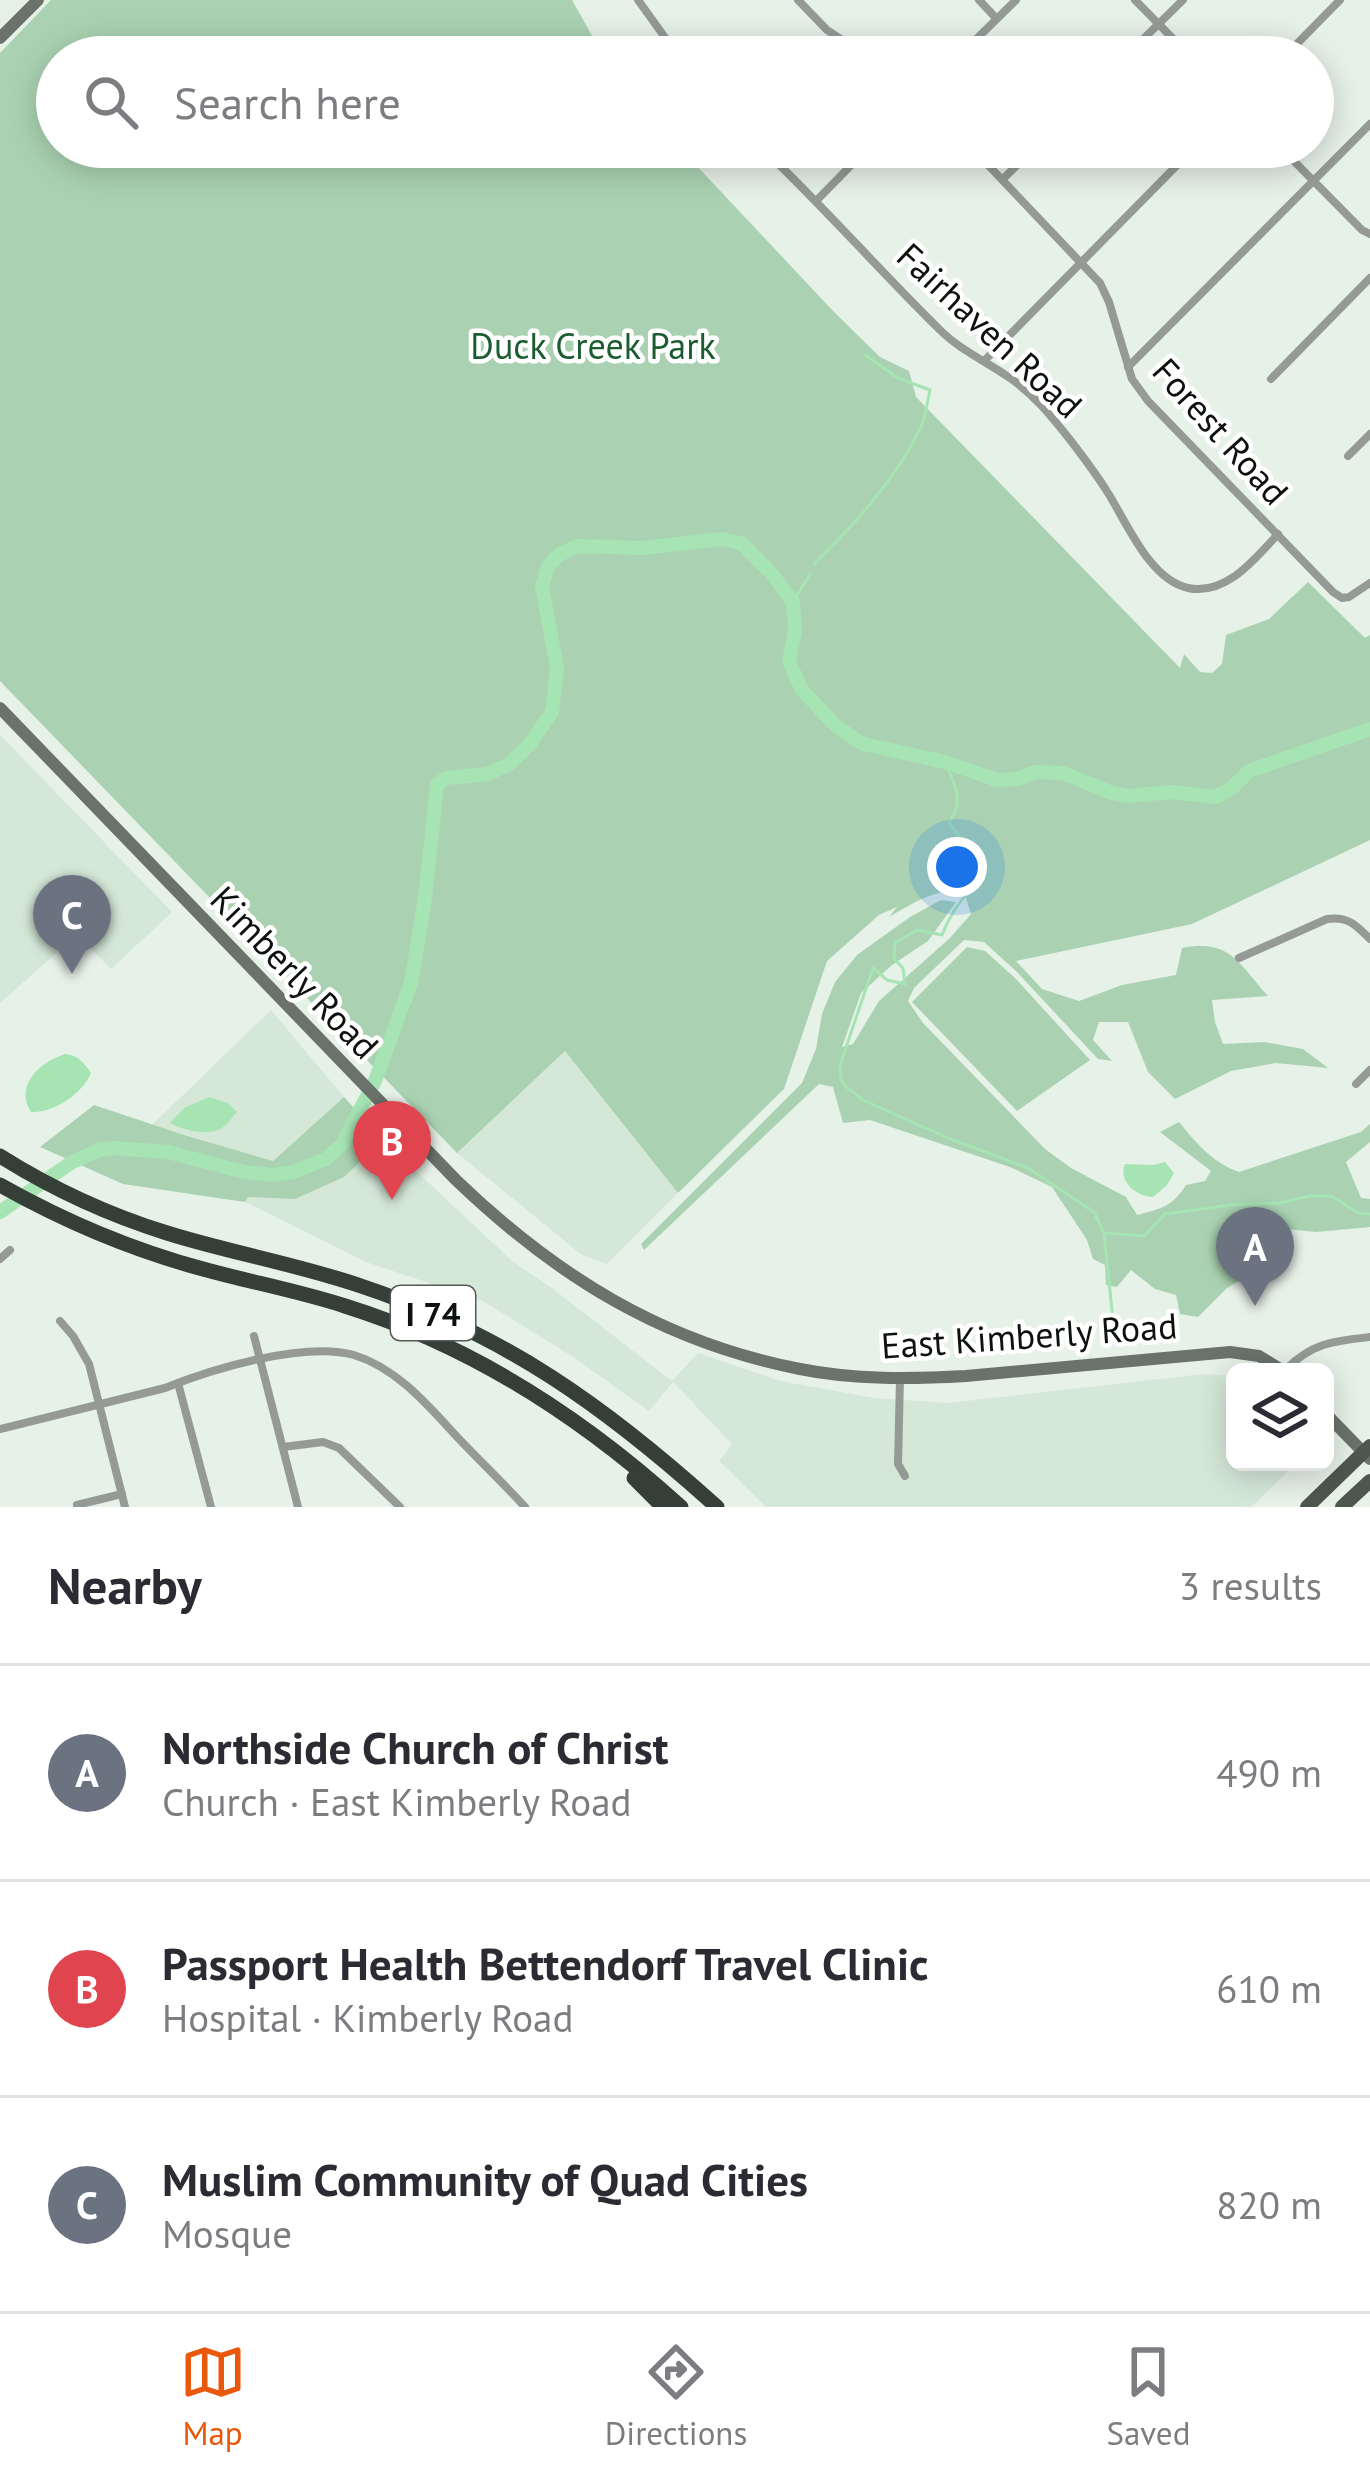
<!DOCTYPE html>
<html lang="en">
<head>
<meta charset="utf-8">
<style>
	:root { --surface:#fff; --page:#f7f7f7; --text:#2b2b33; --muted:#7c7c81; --line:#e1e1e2; --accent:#ea580c }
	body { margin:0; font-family:"PT Sans",sans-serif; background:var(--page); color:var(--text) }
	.controls { position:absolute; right:36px; bottom:36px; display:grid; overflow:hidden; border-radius:18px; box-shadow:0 6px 30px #0003 }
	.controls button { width:108px; height:108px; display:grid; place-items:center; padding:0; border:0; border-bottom:3px solid var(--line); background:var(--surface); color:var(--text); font:60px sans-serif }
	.you { position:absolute; left:957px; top:867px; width:42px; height:42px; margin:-30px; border:9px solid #fff; border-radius:50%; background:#1a73e8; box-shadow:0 0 0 18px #1a73e833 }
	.badge { display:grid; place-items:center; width:78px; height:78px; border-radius:50%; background:var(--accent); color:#fff; font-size:39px; font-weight:700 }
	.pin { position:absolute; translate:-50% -99px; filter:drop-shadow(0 3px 6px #0008) }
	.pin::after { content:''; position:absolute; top:63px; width:42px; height:36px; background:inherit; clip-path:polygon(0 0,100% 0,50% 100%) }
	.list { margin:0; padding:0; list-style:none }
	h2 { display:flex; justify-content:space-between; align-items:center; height:156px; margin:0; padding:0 48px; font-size:51px }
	h2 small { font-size:39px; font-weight:400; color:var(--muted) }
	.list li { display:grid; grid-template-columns:78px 1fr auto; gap:36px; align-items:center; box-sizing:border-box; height:216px; padding:0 48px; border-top:3px solid var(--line) }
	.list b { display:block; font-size:45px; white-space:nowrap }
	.list p { margin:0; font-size:39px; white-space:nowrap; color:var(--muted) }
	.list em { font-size:39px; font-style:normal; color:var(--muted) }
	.icon { flex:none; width:66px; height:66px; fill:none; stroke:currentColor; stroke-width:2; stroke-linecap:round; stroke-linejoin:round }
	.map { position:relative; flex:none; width:1370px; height:1507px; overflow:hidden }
	.search { position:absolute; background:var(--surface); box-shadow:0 6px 30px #0003; left:36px; right:36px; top:36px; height:132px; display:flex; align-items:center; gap:30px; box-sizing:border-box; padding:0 42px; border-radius:66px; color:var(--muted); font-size:45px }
	.sheet { height:804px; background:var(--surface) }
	nav { display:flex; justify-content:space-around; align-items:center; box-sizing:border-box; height:168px; border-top:3px solid var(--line); background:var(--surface); font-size:33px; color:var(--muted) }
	nav a { display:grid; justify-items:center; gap:6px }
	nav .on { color:var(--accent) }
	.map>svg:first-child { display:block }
	.built { fill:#d5e8d8 }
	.green { fill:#aad2b2 }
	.water { fill:#a6e4b3 }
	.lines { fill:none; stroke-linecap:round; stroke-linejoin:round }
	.stream { stroke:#a6e4b3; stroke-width:3 }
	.river { stroke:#a6e4b3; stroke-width:14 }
	.minor { stroke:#959a96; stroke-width:8 }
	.secondary { stroke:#6b726c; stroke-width:12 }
	.primary { stroke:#4e564f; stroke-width:14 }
	.motorway { stroke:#353e37; stroke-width:15 }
	.labels { text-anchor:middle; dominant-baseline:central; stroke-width:9; stroke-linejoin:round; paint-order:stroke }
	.shield { fill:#fff; stroke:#565957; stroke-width:3 }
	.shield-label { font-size:33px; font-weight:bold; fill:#0e120f }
	.street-label { font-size:36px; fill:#0e120f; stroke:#fff }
	.park-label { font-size:36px; fill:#1b5c30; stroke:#fff }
</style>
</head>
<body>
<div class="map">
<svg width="1370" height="1507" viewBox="0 0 1370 1507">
	<rect width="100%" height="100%" fill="#e6f1e8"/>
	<g class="built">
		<polygon points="0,735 172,912 111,969 77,935 0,1003"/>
		<polygon points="271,1010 344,1097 273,1161 152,1125"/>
		<polygon points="565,1051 678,1193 607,1264 582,1255 457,1153"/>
		<polygon points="383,1140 512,1261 553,1289 672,1381 698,1353 780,1381 874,1398 949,1403 1203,1374 1235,1376 1235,1462 1298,1462 1251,1507 766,1507 719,1461 732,1444 673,1382 649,1411 573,1357 483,1301 366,1262 245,1202 247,1197 295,1198 344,1177"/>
	</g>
	<g class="green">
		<path d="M51 0H572L604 57H57V147H679L834 312 880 357 909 371 916 397 1180 668 1184 654 1200 672 1212 673 1222 664 1226 635 1269 619 1308 582 1365 638 1370 635V840L1192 924 1016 961 1042 989 1079 1001 1122 985 1176 975 1182 948C1231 939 1238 963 1268 996L1212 1000 1215 1022 1223 1044 1264 1042 1303 1049 1328 1068 1276 1063 1231 1071 1175 1099 1148 1072 1128 1022H1099L1093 1040 1112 1061 1098 1059 1017 972 984 942 964 940 914 988 908 1001 923 1023 1045 1149 1071 1168 1126 1197 1137 1215C1161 1209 1173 1206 1186 1185L1205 1181 1211 1171 1160 1132 1179 1122C1197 1144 1212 1162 1239 1172L1361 1132 1370 1124V1142L1346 1162 1361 1198 1370 1199V1227L1316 1232 1277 1228 1257 1241V1270L1227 1288 1198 1317 1180 1314 1176 1295 1155 1289 1131 1270 1117 1287 1106 1285 1105 1265 1093 1259 1087 1240 1052 1187 1010 1167 870 1120 843 1123 833 1087 819 1084 644 1250 641 1244 802 1083 816 1049 822 1014 835 982 857 955 910 917 941 900 956 902 928 941 892 965 861 993 842 1047 853 1044 879 1001 950 938 971 914 964 892C935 888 914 903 889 917L897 907 879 915 827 961 784 1089 678 1193 565 1051 457 1153 0 681V53Z"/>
		<polygon points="967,947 985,951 1015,978 1090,1060 1017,1111 912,1002"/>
		<polygon points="344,1097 383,1140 344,1177 295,1199 248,1197 245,1202 123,1184 40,1147 94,1105 181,1134 273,1161"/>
	</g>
	<g class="water">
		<path d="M65 1054C78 1055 84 1063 91 1073 82 1094 54 1113 31 1112 14 1085 40 1062 65 1054Z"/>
		<path d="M209 1097 228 1103 237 1112C232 1117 228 1124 222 1128 209 1137 183 1130 170 1123L184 1108Z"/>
		<path d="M1165 1162 1174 1173 1167 1185 1153 1197C1136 1196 1118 1182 1125 1164L1153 1165Z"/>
	</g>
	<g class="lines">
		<g class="stream">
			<path d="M814 564C855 524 896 479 921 427 926 416 927 402 930 390L898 378 865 355"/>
			<polyline points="793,602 810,574"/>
			<path d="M945 762C955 785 965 801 949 823 1003 893 966 873 942 935L917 930 895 943 894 959 903 968 905 984 887 980 873 968 840 1065 841 1079 844 1085 863 1100 948 1138 1028 1168 1094 1212 1104 1233 1144 1236 1165 1214 1231 1205 1280 1203 1310 1196H1332L1358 1213 1370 1214"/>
			<polyline points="1104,1233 1114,1330"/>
		</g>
		<polyline class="river" points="0,1212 72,1162 99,1150 113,1148 168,1152 244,1172 272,1175 293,1172 326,1159 342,1144 375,1081 411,983 425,898 437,785 446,778 487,774 508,765 529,745 552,712 557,668 542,586 548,566 559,555 577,546 643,548 722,539 741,543 771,573 793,602 795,631 789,661 802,690 836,726 863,744 945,762 997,780 1018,779 1035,772 1063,773 1112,793 1128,796 1171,792 1216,797 1233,787 1249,771 1370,729"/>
		<g class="minor">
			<polyline points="638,0 679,57"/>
			<polyline points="798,0 827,30 868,57"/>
			<polyline points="979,0 996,18"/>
			<polyline points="1135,0 1191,57"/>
			<polyline points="958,57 1016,0"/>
			<polyline points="1125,57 1183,0"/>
			<polyline points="1284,57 1340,0"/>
			<path d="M761 147C823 206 879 270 940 330 959 349 985 361 1007 376 1033 393 1052 417 1071 441 1084 458 1097 475 1108 493 1127 523 1150 580 1188 588 1226 596 1255 559 1278 534"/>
			<polyline points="971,147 1100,283 1109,302 1132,379 1148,401 1333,592 1342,598 1349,597 1370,583"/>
			<polyline points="1280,147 1362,230 1370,234"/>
			<polyline points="1003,179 1035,147"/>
			<polyline points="817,200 869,147"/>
			<polyline points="984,361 1195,147"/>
			<polyline points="1128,367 1370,124"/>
			<polyline points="1271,379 1370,278"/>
			<polyline points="1348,456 1370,434"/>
			<path d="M1239 958 1327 919C1348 916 1356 925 1370 939"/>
			<polyline points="1356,1084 1370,1070"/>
			<polyline points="0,1259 10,1250"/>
			<polyline points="60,1321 73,1336 89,1364 125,1507"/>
			<polyline points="254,1336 298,1507"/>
			<path d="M1285 1370C1312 1343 1333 1341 1370 1337"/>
			<polyline points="900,1378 898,1464 905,1476"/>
			<polyline points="178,1383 211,1507"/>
			<path d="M0 1429 165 1388C212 1369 304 1341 354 1355 399 1369 430 1408 461 1441 482 1463 504 1484 525 1507"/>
			<polyline points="283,1447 323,1442 339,1448 400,1507"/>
			<polyline points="77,1505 122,1494"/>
		</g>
		<g class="secondary">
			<polyline points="0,38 38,0"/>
			<path d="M0 708 456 1180C556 1276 662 1342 800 1369 854 1380 912 1379 966 1376L1230 1352 1259 1356 1285 1372"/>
			<polyline points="1325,1413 1370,1459"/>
		</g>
		<g class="primary">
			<polyline points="1307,1507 1370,1446"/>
			<polyline points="1342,1507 1370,1481"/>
		</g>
		<g class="motorway">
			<path d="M0 1156C51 1188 109 1215 167 1233 231 1253 297 1264 361 1286 505 1334 606 1407 717 1507"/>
			<path d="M0 1185C64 1221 132 1250 203 1269 250 1282 299 1291 345 1306 473 1346 583 1418 681 1507"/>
			<polyline points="634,1478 663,1507"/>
		</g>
	</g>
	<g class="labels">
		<rect class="shield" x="391" y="1286" width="84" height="54" rx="9"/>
		<g class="shield-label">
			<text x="433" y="1313">I 74</text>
		</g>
		<g class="street-label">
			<text transform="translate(990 330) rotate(43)">Fairhaven Road</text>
			<text transform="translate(1221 431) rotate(48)">Forest Road</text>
			<text transform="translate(295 972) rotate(46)">Kimberly Road</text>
			<text transform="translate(1029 1335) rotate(-4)">East Kimberly Road</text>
		</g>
		<g class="park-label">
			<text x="593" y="345">Duck Creek Park</text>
		</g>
	</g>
</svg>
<div class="controls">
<button><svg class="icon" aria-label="layers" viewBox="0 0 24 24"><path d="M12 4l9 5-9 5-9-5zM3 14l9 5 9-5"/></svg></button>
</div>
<div class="you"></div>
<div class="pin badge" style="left:1255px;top:1306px;background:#6b7280">A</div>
<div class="pin badge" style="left:392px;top:1200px;background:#e0444e">B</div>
<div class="pin badge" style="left:72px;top:974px;background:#6b7280">C</div>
<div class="search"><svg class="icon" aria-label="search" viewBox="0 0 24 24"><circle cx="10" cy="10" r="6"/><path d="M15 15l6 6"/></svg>Search here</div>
</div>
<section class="sheet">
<h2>Nearby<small>3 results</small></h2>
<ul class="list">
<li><span class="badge" style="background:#6b7280">A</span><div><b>Northside Church of Christ</b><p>Church · East Kimberly Road</p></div><em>490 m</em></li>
<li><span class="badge" style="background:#e0444e">B</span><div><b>Passport Health Bettendorf Travel Clinic</b><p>Hospital · Kimberly Road</p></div><em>610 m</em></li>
<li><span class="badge" style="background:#6b7280">C</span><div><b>Muslim Community of Quad Cities</b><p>Mosque</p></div><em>820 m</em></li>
</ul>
</section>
<nav>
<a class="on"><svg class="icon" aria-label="map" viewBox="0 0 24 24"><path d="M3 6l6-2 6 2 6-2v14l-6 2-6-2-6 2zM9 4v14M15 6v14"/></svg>Map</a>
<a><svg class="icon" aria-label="directions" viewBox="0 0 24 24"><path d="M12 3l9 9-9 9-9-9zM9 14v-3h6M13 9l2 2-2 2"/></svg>Directions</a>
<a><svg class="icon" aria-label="saved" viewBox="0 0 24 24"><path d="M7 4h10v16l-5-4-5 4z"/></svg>Saved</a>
</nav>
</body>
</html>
